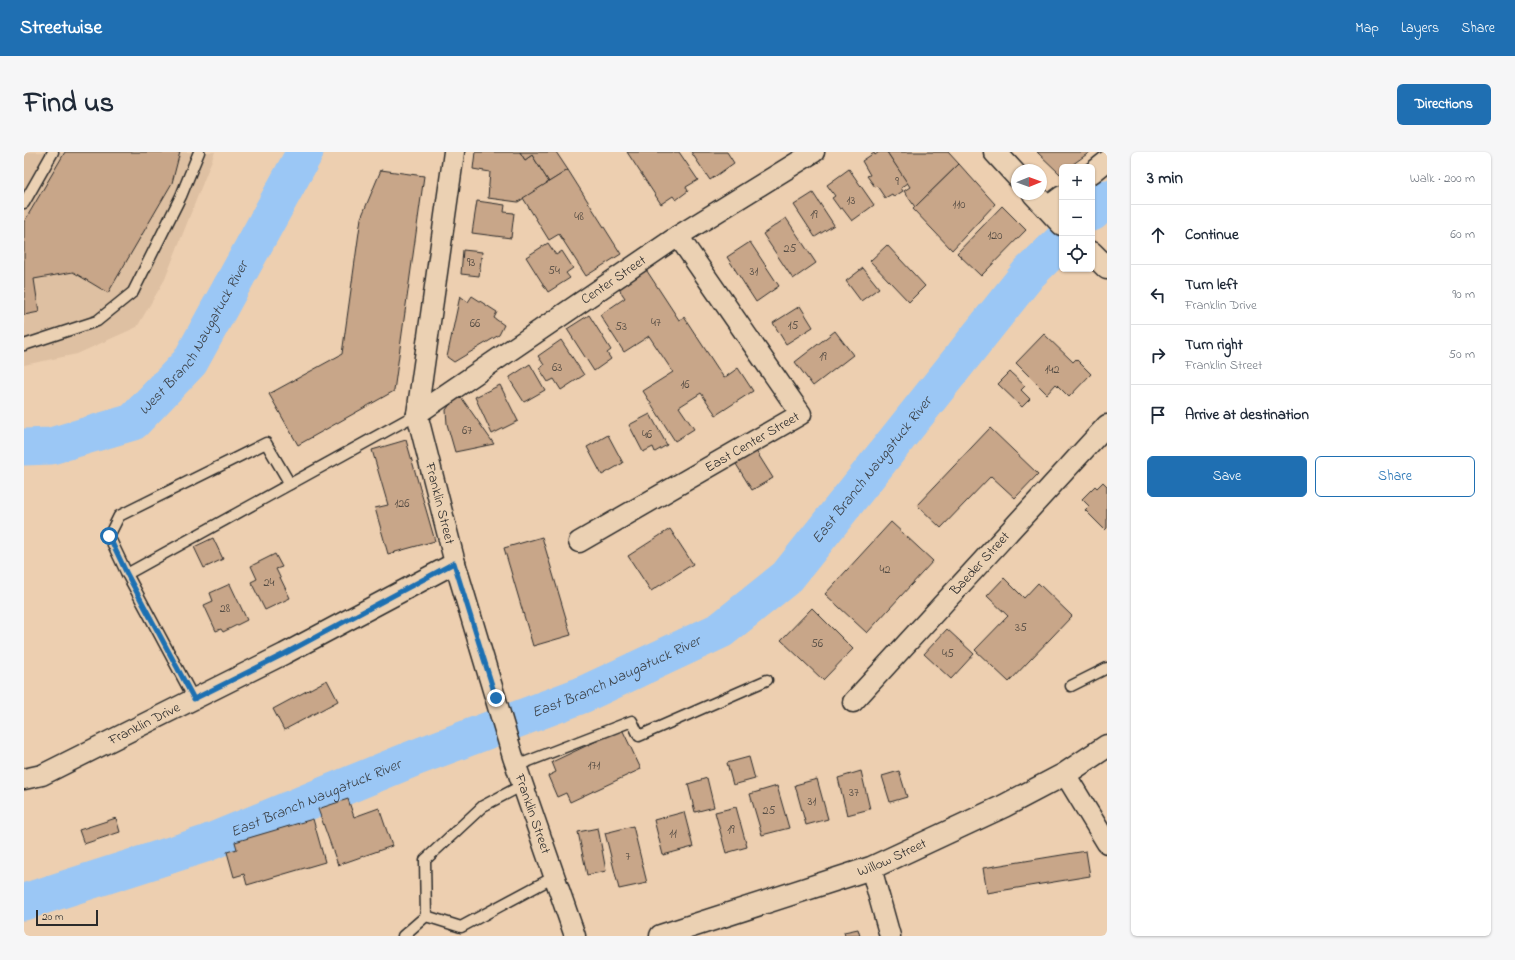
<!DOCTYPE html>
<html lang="en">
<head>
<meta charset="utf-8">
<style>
	:root { --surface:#fff; --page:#f6f6f7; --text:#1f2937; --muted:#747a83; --line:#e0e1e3; --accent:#1f6fb2 }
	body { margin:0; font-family:"Indie Flower",sans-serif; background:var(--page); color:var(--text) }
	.controls { position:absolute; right:12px; top:12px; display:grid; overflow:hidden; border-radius:6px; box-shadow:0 1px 3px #0004 }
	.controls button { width:36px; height:36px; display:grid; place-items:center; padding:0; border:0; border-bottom:1px solid var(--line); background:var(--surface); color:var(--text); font:20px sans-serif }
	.compass { position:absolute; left:987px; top:12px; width:36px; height:36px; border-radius:50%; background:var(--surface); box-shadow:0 1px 3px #0004; rotate:89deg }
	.scale { position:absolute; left:12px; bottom:10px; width:62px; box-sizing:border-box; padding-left:4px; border:2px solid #2b2b2b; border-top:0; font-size:11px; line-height:14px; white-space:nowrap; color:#2b2b2b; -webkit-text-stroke:3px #ebd1b3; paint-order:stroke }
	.stop { position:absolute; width:12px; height:12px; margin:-9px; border:3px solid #1f6fb2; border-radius:50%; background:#fff }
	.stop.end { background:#1f6fb2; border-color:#fff; box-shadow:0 1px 4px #0008 }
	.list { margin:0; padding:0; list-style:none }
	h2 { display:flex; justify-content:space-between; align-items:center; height:52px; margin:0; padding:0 16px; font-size:17px }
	h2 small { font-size:13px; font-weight:400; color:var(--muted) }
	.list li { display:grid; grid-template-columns:26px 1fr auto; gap:12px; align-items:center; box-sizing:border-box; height:60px; padding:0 16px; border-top:1px solid var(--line) }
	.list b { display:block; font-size:15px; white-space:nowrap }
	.list p { margin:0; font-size:13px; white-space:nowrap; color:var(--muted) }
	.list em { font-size:13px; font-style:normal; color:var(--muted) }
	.actions { display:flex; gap:8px; padding:12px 16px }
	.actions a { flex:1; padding:9px 0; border:1px solid var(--accent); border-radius:6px; text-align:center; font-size:14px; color:var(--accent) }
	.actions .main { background:var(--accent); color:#fff }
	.icon { flex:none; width:22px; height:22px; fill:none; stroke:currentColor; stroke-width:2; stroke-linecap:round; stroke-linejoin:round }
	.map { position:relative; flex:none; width:1083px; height:784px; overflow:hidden; border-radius:6px }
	header { display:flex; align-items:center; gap:24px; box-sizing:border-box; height:56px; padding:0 20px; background:var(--accent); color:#fff }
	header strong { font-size:19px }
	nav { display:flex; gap:22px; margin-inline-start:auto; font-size:14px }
	.intro { display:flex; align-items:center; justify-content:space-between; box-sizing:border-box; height:96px; padding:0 24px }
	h1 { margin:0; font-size:28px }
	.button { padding:10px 18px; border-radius:6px; background:var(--accent); color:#fff; font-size:14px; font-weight:700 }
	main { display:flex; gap:24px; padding:0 24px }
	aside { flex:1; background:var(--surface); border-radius:6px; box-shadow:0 1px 3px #0004 }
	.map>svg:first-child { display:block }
	.built { fill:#dec0a2 }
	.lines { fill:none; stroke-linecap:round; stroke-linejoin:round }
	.river { stroke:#9bc7f5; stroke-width:37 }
	.building { fill:#c8a689; stroke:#2b2b2b }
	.lane-casing { stroke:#2b2b2b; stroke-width:13 }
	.street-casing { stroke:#2b2b2b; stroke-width:23 }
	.secondary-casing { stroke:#2b2b2b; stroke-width:25 }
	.highway-casing { stroke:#2b2b2b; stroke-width:25 }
	.lane { stroke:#ebd1b3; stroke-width:10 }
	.street { stroke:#ebd1b3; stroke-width:20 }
	.secondary { stroke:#ebd1b3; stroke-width:22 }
	.highway { stroke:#ebd1b3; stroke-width:22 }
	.route { stroke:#1f6fb2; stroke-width:5 }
	.labels { text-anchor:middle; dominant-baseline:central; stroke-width:3; stroke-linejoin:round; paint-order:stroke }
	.number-label { font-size:12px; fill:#524a42 }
	.street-label { font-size:14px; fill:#2b2b2b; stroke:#ebd1b3 }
	.water-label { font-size:15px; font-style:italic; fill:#3c4249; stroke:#ebd1b3 }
</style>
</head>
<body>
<header>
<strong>Streetwise</strong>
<nav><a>Map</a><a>Layers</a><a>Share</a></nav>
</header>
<div class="intro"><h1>Find us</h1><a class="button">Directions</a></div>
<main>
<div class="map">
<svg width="1083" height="784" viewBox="0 0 1083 784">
	<rect width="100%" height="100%" fill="#edcfb0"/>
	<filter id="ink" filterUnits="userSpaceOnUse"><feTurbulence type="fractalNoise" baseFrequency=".025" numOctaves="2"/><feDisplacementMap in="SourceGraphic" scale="8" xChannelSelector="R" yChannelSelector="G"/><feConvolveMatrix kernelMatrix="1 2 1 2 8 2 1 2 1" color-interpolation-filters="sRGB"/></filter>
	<g filter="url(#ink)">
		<polygon class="built" points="0,0 191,0 141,127 113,175 53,202 0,213"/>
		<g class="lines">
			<g class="river">
				<polyline points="1068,61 1083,46"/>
				<path id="s1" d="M0 295 27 294 109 270 166 210 281 0"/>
				<path id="s2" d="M0 750 181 692 393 605 558 543 697 478 763 425 1005 121 1038 89"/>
			</g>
		</g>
		<g class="building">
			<polygon points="41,0 156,0 148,31 84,141 49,120 10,127 15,160 0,163 0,70"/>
			<polygon points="451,0 496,0 501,8 508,3 525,30 494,50 464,46 466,20 449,17"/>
			<polygon points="496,0 532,0 544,18 525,30 508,3 501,8"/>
			<polygon points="603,0 655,0 674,28 662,35 664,39 652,48 649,44 637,52"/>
			<polygon points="667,0 703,0 710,11 686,28"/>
			<polygon points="855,0 863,0 884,31 877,36 879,39 870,45 868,42 861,46 853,34 851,35 843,24 846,23 838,9 850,1 851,3"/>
			<polygon points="863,0 924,0 935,12 891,55 880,39 886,35"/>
			<polygon points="1013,0 1066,0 1045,15 1038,15 1038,20 1036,22"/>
			<polygon points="935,12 971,52 928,98 889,57"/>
			<polygon points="825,17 850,53 828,69 818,56 816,57 808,46 811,44 803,33"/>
			<polygon points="357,18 400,24 370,239 274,293 245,242 318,202 337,66"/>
			<polygon points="544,18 597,102 562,124 535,82 525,88 499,46"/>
			<polygon points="789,41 810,73 791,85 770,53"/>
			<polygon points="453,49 481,53 480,60 490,61 487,86 448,81"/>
			<polygon points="978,54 1002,78 957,124 933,101"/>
			<polygon points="762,66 792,111 769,127 739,82"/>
			<polygon points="726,90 755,134 732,150 703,105"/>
			<polygon points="524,91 532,103 538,99 549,116 542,121 546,126 524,140 502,105"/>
			<polygon points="863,93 901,134 885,150 846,109"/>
			<polygon points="439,98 458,100 455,124 437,122"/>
			<polygon points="621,116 655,168 660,165 700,226 714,216 729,239 692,263 677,241 655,255 670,277 651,289 619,239 649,220 625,184 600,200 576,163 601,146 593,134"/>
			<polygon points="839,116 855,136 837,149 822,129"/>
			<polygon points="436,144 444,150 448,144 473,160 470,166 480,173 475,183 430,210 423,205"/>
			<polygon points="776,154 789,175 762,192 749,171"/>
			<polygon points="565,163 587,198 583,201 587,207 570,219 543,177"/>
			<polygon points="811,179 829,203 789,234 771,210"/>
			<polygon points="1020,182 1049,210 1052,207 1067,222 1045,245 1032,232 1023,242 992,211"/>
			<polygon points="537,188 560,223 537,238 530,227 524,230 515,216 520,213 514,204"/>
			<polygon points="506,212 521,238 500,250 486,228 486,225"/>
			<polygon points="986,220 1001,234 997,238 1006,247 998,255 974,232"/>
			<polygon points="476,233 494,269 468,282 451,245"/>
			<polygon points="437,245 470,292 431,300 423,272 422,258 427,251"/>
			<polygon points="626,262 643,293 631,300 629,295 619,300 605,273"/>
			<polygon points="966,276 1014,322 991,346 967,324 917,376 893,353"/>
			<polygon points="584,283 599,311 578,323 563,295"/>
			<polygon points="382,288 411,389 364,402 351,356 364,353 348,298"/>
			<polygon points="732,299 749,326 728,338 712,312"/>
			<polygon points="1079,330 1083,334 1083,376 1081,378 1061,358 1065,354 1058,347 1071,334 1073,336"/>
			<polygon points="867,370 909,409 843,481 801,442"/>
			<polygon points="646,377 669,412 627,439 604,404"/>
			<polygon points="518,385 547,483 509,494 480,396"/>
			<polygon points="189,386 199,407 180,416 170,395"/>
			<polygon points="251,402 258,415 252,417 266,446 241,458 227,430 233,427 227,414"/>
			<polygon points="980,426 1000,446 1014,431 1048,464 985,530 951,498 984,464 963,444"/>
			<polygon points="206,432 223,468 199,480 197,477 192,479 180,453 189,449 186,441"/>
			<polygon points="788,456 829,497 799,528 757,488"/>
			<polygon points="923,477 950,502 927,527 900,502"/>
			<polygon points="303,528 314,549 260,578 249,557"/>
			<polygon points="598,577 617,617 546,650 542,641 533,645 524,624 532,620 528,610"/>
			<polygon points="725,605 731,627 709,633 703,611"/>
			<polygon points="837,619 846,657 823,663 814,626"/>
			<polygon points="875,619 883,645 866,650 858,624"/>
			<polygon points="683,626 690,655 671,660 664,632"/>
			<polygon points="793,627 804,667 782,673 771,633"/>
			<polygon points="753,634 765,676 738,683 726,642"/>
			<polygon points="324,647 330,665 355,656 368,694 314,713 294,657"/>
			<polygon points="712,655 723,695 702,701 691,660"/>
			<polygon points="660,660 669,695 639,703 630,668"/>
			<polygon points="92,666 96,680 60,692 55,678"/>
			<polygon points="289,667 301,710 223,733 220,722 210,725 203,700 213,697 211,690"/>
			<polygon points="609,674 623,731 595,737 581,681"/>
			<polygon points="574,676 582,719 563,723 554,680"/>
			<polygon points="1062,699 1066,724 963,741 959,716"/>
			<polygon points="834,777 836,784 821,784 820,780"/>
		</g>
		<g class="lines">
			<g class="lane-casing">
				<g id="lane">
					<polyline points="0,51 29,0"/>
					<polyline points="0,193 73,169 109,140 157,44 175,0"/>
					<polyline points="103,422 85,384 95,364 242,291 266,332"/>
					<polyline points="1047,534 1083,516"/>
					<polyline points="170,547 103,422 393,262"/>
					<polyline points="492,614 608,569 615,584 743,528"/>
					<polyline points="402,764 437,775 530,725"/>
					<polyline points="379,784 402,764 401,708 459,654 499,633"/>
				</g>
			</g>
			<g class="street-casing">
				<g id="street">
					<path id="s3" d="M430 0 393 262 431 411 489 605 551 784"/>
					<polyline points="1068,21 1083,9"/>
					<polyline points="1022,56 1038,44"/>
					<path id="s4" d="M393 262 654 84 790 0"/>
					<path id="s5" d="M555 390 777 262 654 84"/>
					<path id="s6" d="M829 550 1083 273"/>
					<polyline points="1041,622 1083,691"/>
					<path id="s7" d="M0 627 18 623 260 502 431 411"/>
					<polyline points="847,716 866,784"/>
				</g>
			</g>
			<g class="secondary-casing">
				<g id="secondary">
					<path id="s8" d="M637 784 847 716 980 654 1041 622 1083 594"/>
				</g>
			</g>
			<g class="highway-casing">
				<g id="highway">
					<polyline points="971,0 993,24"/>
					<polyline points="1010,42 1038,72"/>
					<polyline points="1068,101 1083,116"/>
				</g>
			</g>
			<use href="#lane" class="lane"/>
			<use href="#street" class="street"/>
			<use href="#secondary" class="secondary"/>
			<use href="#highway" class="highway"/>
		</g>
	</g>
	<g class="lines" filter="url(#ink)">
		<polyline class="route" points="85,384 103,422 170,547 260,502 430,411 472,546"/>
	</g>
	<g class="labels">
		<g class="number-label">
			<text x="873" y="30">9</text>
			<text x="827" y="49">13</text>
			<text x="935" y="53">110</text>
			<text x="790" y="63">19</text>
			<text x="555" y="65">48</text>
			<text x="971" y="84">120</text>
			<text x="766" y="97">25</text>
			<text x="447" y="111">93</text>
			<text x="530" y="119">54</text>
			<text x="730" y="120">31</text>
			<text x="632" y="171">47</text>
			<text x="451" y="172">66</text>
			<text x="769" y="174">15</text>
			<text x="597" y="175">53</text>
			<text x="799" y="205">19</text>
			<text x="533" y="216">63</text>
			<text x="1028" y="218">142</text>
			<text x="661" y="233">16</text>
			<text x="443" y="279">67</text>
			<text x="623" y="283">46</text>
			<text x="378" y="352">126</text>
			<text x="861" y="418">42</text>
			<text x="245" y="431">24</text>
			<text x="201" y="457">28</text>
			<text x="997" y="476">35</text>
			<text x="793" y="492">56</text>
			<text x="924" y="502">45</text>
			<text x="570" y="614">171</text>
			<text x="830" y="641">37</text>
			<text x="788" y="650">31</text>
			<text x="745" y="659">25</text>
			<text x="707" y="678">19</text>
			<text x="649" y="682">11</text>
			<text x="604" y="705">7</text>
		</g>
		<g class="street-label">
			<text stroke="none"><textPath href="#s4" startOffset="238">Center Street</textPath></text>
			<text stroke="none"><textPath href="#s5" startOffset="200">East Center Street</textPath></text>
			<text stroke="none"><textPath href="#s3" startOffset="357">Franklin Street</textPath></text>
			<text stroke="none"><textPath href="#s6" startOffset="188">Baeder Street</textPath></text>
			<text stroke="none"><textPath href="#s7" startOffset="133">Franklin Drive</textPath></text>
			<text stroke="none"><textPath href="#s3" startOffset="681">Franklin Street</textPath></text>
			<text stroke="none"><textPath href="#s8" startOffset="244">Willow Street</textPath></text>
		</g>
		<g class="water-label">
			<text stroke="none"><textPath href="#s1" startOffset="217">West Branch Naugatuck River</textPath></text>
			<text stroke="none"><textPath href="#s2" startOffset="970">East Branch Naugatuck River</textPath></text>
			<text stroke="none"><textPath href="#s2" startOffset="634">East Branch Naugatuck River</textPath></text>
			<text stroke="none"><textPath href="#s2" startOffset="310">East Branch Naugatuck River</textPath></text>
		</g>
	</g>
</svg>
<div class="controls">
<button>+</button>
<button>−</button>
<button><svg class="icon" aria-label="locate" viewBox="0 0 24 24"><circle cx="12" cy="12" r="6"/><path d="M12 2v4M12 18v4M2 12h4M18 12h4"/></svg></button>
</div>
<svg class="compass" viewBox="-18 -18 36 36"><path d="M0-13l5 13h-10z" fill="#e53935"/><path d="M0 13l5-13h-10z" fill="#747a83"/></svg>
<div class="scale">20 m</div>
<div class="stop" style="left:85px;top:384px"></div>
<div class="stop end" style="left:472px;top:546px"></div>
</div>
<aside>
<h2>3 min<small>Walk · 200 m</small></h2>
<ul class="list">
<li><svg class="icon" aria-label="ahead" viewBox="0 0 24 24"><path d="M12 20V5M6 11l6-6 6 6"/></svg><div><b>Continue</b></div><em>60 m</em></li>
<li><svg class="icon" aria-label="left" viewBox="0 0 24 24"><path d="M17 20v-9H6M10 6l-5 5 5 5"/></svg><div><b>Turn left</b><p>Franklin Drive</p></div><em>90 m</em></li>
<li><svg class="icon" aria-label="right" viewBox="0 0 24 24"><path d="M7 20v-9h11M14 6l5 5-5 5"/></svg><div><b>Turn right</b><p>Franklin Street</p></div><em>50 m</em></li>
<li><svg class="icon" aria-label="arrive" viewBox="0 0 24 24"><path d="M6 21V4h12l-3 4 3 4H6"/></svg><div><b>Arrive at destination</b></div></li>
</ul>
<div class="actions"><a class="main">Save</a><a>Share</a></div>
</aside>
</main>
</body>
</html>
